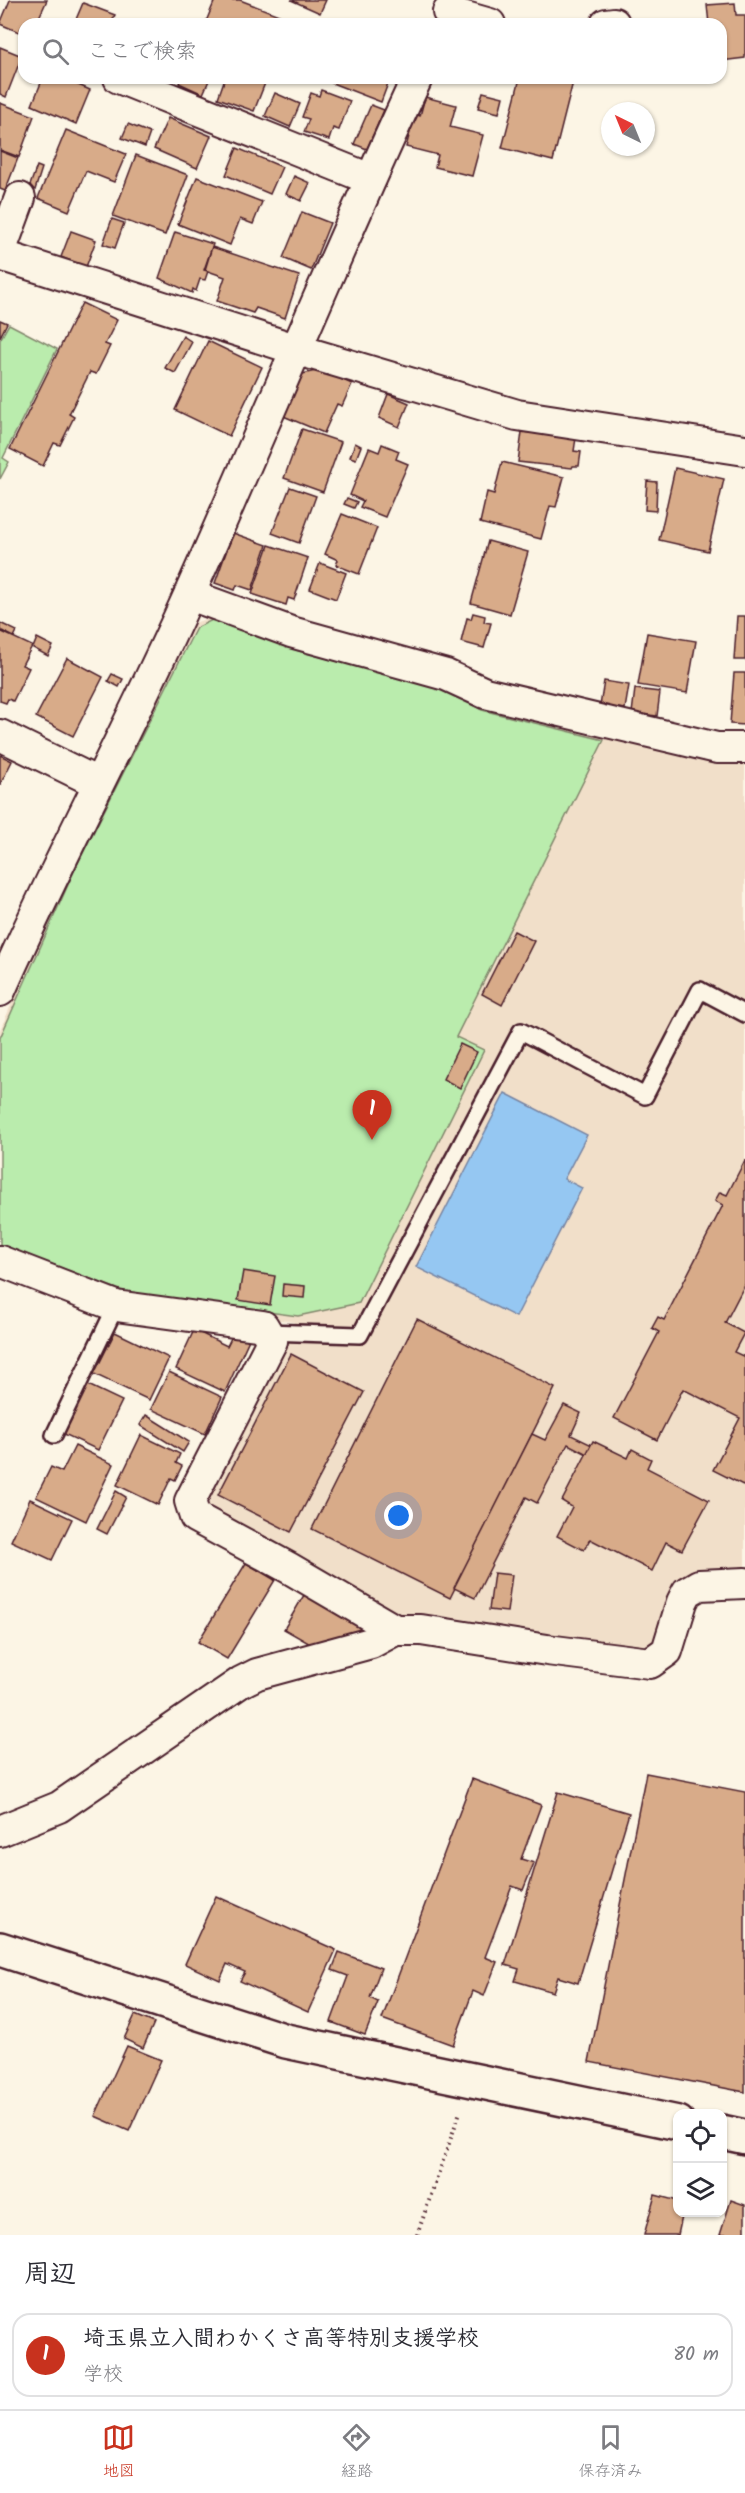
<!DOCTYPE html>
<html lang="ja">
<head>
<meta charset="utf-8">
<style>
	:root { --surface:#fff; --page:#f7f7f7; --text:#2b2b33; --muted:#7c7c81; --line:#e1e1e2; --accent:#c8321e }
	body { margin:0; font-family:Kalam,"Klee One",sans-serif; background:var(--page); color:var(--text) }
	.controls { position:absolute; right:18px; bottom:18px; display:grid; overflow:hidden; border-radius:12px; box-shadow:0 2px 4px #0004 }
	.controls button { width:54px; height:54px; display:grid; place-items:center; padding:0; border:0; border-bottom:2px solid var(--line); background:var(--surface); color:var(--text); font:30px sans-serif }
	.compass { position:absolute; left:601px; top:102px; width:54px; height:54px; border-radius:50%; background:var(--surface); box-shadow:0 2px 4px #0004; rotate:317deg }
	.you { position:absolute; left:399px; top:1516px; width:21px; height:21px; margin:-15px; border:4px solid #fff; border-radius:50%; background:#1a73e8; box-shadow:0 0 0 9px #1a73e833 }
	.badge { display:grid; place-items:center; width:39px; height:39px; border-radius:50%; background:var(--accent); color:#fff; font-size:20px; font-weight:700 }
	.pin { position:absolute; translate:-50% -50px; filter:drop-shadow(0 2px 3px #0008) }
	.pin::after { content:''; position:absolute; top:32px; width:21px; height:18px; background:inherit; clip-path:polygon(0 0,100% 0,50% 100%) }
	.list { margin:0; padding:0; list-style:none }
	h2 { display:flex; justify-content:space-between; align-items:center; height:78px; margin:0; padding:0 24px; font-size:26px }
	h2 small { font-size:20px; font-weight:400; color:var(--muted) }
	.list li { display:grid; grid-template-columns:39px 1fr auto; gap:18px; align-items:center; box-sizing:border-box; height:84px; margin:0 12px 12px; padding:0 12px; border:2px solid var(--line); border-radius:18px }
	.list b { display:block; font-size:22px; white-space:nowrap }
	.list p { margin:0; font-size:20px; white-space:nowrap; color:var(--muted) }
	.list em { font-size:20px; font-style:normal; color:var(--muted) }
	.icon { flex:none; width:33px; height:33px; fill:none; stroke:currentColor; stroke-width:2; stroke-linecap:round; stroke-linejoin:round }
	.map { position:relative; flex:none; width:745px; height:2235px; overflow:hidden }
	.search { position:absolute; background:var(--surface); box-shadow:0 2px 4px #0004; left:18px; right:18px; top:18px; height:66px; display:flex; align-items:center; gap:15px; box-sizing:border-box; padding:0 21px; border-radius:18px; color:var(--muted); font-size:22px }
	.sheet { height:174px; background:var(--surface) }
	nav { display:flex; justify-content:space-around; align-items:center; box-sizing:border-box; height:84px; border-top:2px solid var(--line); background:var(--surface); font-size:16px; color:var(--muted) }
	nav a { display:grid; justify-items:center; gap:3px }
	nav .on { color:var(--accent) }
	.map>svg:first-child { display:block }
	.built { fill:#f1dfc9 }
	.green { fill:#baecad; stroke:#82866c; stroke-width:1.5 }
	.water { fill:#95c7f2; stroke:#7784a2; stroke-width:1.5 }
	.building { fill:#d8ab89; stroke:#4a1f2b; stroke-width:1.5 }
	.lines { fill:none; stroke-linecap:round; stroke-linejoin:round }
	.service-casing { stroke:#4a1f2b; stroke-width:20 }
	.minor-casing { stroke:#4a1f2b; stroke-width:34 }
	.tertiary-casing { stroke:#4a1f2b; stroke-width:38 }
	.path { stroke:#4a1f2b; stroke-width:4; stroke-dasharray:1.5 4.5; stroke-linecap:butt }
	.service { stroke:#fcf5e5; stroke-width:15 }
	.minor { stroke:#fcf5e5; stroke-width:30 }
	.tertiary { stroke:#fcf5e5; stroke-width:33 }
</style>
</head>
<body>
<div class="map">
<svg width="745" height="2235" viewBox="0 0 745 2235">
	<rect width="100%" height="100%" fill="#fcf5e5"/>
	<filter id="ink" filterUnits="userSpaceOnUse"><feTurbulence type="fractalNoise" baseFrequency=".0167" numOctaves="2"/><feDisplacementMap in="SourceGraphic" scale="12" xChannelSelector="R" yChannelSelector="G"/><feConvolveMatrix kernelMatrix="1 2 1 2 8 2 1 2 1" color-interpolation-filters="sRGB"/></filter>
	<g filter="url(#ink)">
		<polygon class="built" points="218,615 745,759 745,1573 691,1573 660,1642 645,1653 392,1616 206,1511 204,1497 294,1322 131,1299 0,1250 0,1030 73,867 144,728 191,624"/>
		<g class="green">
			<polygon points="9,324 57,349 3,458 9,462 0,479 0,340"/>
			<polygon points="218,617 299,651 442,689 482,710 604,740 456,1037 484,1050 359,1303 298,1316 131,1294 0,1245 0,1038 75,869 196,628"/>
		</g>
		<polygon class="water" points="505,1093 587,1135 564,1179 582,1188 516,1317 416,1267"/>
		<g class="building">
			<polygon points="10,0 47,0 36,24 24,24 19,32 0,24"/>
			<polygon points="215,0 240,0 302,24 205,24"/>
			<polygon points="291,0 326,0 320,13"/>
			<polygon points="83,3 115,15 111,24 74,24"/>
			<polygon points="735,3 736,15 745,15 745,58 721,61 721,24 709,24 707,5"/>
			<polygon points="0,47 22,56 6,97 0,94"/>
			<polygon points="43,78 62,78 90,90 76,124 32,105"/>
			<polygon points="181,78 210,78 203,94 179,83"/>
			<polygon points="225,78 267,78 254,111 218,98"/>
			<polygon points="334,78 390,78 381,102 332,83"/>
			<polygon points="520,78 574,78 553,161 502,148"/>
			<polygon points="321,90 350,101 339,130 333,128 329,140 304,132 309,119 302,117 311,93 319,96"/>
			<polygon points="483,92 503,97 499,113 478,108"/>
			<polygon points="275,93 300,104 290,127 265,116"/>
			<polygon points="425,97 456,105 450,127 483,135 472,176 435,167 438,155 406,147 415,114 420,116"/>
			<polygon points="0,103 34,116 19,157 0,150"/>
			<polygon points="371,105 384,110 367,149 354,144"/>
			<polygon points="168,118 211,136 197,168 154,149"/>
			<polygon points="128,124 150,133 145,147 122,138"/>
			<polygon points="66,130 126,154 114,182 86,171 69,211 38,198"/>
			<polygon points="237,148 282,167 270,194 226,175"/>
			<polygon points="0,151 18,158 5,191 0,189"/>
			<polygon points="136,155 188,175 165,235 113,216"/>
			<polygon points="37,166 42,168 35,190 29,188"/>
			<polygon points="294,176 310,183 301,201 286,194"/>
			<polygon points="197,177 262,202 253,224 240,219 230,245 178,224"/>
			<polygon points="302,212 330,223 311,270 283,258"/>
			<polygon points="112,219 124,223 115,248 103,244"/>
			<polygon points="71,231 96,240 86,267 61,257"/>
			<polygon points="175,232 213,244 204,270 208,271 205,280 200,279 196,291 193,289 192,293 159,278"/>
			<polygon points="212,247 299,276 285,318 256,308 253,313 217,301 225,277 205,270"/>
			<polygon points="82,303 117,320 105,344 110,346 96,374 90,372 69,414 74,417 60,445 54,443 43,466 10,449"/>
			<polygon points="0,320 7,323 0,337"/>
			<polygon points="183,336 192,342 175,373 165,368"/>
			<polygon points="208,341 262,367 229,436 175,410"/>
			<polygon points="320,370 352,384 342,406 337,404 324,433 281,415 298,375"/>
			<polygon points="388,394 409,403 399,427 379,418"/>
			<polygon points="302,429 341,442 323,492 284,478"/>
			<polygon points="522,432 576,438 574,451 581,452 579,466 573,466 572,468 518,462"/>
			<polygon points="355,443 361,446 356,459 350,457"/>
			<polygon points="382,444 399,451 396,459 408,464 385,517 360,507 363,501 350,495 369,448 379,452"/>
			<polygon points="502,462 564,477 556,507 550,506 541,539 480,523 487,492 494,494"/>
			<polygon points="675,468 724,479 708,551 659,540"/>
			<polygon points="647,481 657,482 656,511 645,510"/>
			<polygon points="290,487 316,496 299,543 272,533"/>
			<polygon points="347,498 357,502 354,508 344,504"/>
			<polygon points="342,514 377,528 359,574 336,565 338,560 325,554"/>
			<polygon points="233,533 267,545 252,590 237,585 235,590 215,583"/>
			<polygon points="488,541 528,552 510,614 471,603"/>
			<polygon points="269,545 308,558 294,600 288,598 286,605 252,594"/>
			<polygon points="320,563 346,573 336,599 310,589"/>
			<polygon points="473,613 485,616 484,622 491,623 484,648 461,642 467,618 471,619"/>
			<polygon points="737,616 745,616 745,660 734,660"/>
			<polygon points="0,623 17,631 14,637 0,630"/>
			<polygon points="0,631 32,646 22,665 29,668 13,701 8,699 6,703 0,701"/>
			<polygon points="647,633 696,641 687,693 638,685"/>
			<polygon points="37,638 53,646 48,656 33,648"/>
			<polygon points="67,658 103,677 73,736 36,717"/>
			<polygon points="734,673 745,673 745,725 730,724"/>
			<polygon points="112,674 123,679 119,687 108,681"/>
			<polygon points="604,681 629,685 625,709 600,706"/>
			<polygon points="635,689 660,692 657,716 632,713"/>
			<polygon points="0,755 12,761 0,785"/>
			<polygon points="514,931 534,941 502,1005 482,994"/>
			<polygon points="460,1044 477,1052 460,1088 443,1079"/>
			<polygon points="745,1160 745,1284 725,1323 744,1333 734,1352 745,1357 745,1486 713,1470 740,1418 683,1389 657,1440 614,1418 659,1332 652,1328 658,1317 664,1320 723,1205 715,1201 720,1192 727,1195"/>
			<polygon points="243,1271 275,1276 270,1305 238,1300"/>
			<polygon points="283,1284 305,1286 304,1298 282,1296"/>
			<polygon points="417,1319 555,1388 450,1598 312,1529"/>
			<polygon points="236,1328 251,1335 225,1392 176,1369 194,1330 227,1346"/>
			<polygon points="115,1332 169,1358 149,1400 94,1374"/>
			<polygon points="291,1354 364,1392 291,1532 218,1495"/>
			<polygon points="169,1372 222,1397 205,1434 151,1409"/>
			<polygon points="86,1384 122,1401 98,1450 62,1433"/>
			<polygon points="564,1405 581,1413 571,1435 592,1445 587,1454 568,1444 537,1503 526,1497 475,1598 454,1588 532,1434 545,1440"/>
			<polygon points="146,1415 189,1442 183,1452 140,1425"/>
			<polygon points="141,1435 180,1454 176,1463 182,1466 175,1480 171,1478 158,1505 117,1485"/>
			<polygon points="593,1441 628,1458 632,1449 651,1459 647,1468 709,1500 682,1550 666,1542 652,1571 590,1539 584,1550 557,1536 572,1507 562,1501"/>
			<polygon points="75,1446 113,1464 86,1521 36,1497 51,1467 62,1472"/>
			<polygon points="116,1491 126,1497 107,1534 97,1529"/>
			<polygon points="30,1499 72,1519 52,1560 11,1541"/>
			<polygon points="246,1563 275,1580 227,1659 198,1642"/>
			<polygon points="494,1573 512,1575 507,1612 489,1610"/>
			<polygon points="304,1595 364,1629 361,1633 312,1645 284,1629"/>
			<polygon points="646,1773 745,1792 745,2092 589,2062"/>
			<polygon points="472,1779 541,1805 521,1859 534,1863 523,1890 512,1886 485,1957 497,1962 484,1996 473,1991 453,2045 382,2019"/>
			<polygon points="558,1792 629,1813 578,1983 558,1977 553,1992 515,1981 519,1969 505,1965"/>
			<polygon points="216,1896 336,1950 308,2012 240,1981 245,1972 227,1964 220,1980 185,1964"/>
			<polygon points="339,1952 381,1968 370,1998 378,2002 365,2035 331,2022 348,1976 332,1970"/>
			<polygon points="135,2015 154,2023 143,2048 124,2039"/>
			<polygon points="127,2046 161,2060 129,2131 95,2116"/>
			<polygon points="655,2195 678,2201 678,2212 683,2212 678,2235 644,2235"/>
			<polygon points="731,2200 745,2205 745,2235 720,2235"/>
		</g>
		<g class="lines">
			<g class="service-casing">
				<g id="service">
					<polyline points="266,1332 360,1335 521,1031 645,1096 700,990 745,1014"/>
					<polyline points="54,1435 116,1306"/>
				</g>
			</g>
			<g class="minor-casing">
				<g id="minor">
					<polyline points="448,12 490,24"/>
					<polyline points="606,24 614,23"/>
					<polyline points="119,78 370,179"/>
					<polyline points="0,252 20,198"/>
					<polyline points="0,255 295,349 517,415 745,450"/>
					<polyline points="190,595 291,632 446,675 485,693 717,748 745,748"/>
					<polyline points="0,735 98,783"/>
					<path d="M0 991C59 857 129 729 189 595 266 423 337 249 417 78"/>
					<polyline points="0,1261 116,1306 263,1326 272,1341 190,1501 195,1517 289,1568 395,1630 421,1630 547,1650 650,1663 667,1651 682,1602 687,1592 699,1585 745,1583"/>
					<polyline points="0,1831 59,1807 241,1682 257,1674 371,1643 395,1630"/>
				</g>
			</g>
			<g class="tertiary-casing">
				<g id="tertiary">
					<polyline points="0,1949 286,2041 678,2123"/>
					<polyline points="722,2132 745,2137"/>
				</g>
			</g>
			<polyline class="path" points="417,2235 460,2112"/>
			<use href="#service" class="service"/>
			<use href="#minor" class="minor"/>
			<use href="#tertiary" class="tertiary"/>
		</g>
	</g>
</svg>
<div class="controls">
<button><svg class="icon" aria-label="locate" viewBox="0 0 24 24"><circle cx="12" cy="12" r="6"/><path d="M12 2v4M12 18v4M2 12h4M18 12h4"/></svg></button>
<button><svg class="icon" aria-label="layers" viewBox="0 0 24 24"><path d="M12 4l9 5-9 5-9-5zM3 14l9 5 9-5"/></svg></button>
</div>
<svg class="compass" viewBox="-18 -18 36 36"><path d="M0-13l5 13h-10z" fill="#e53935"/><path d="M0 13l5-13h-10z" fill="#7c7c81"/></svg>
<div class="you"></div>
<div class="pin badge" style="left:372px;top:1140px">1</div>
<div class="search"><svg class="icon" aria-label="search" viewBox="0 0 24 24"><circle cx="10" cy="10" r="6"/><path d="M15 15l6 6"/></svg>ここで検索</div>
</div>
<section class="sheet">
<h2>周辺<small></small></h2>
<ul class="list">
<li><span class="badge">1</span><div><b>埼玉県立入間わかくさ高等特別支援学校</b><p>学校</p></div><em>80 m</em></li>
</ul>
</section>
<nav>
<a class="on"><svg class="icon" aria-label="map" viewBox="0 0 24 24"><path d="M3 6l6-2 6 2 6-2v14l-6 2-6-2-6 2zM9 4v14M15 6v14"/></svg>地図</a>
<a><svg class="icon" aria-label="directions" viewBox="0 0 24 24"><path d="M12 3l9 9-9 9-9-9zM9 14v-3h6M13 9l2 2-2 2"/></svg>経路</a>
<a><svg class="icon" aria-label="saved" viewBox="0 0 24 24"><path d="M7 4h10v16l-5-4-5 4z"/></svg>保存済み</a>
</nav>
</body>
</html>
